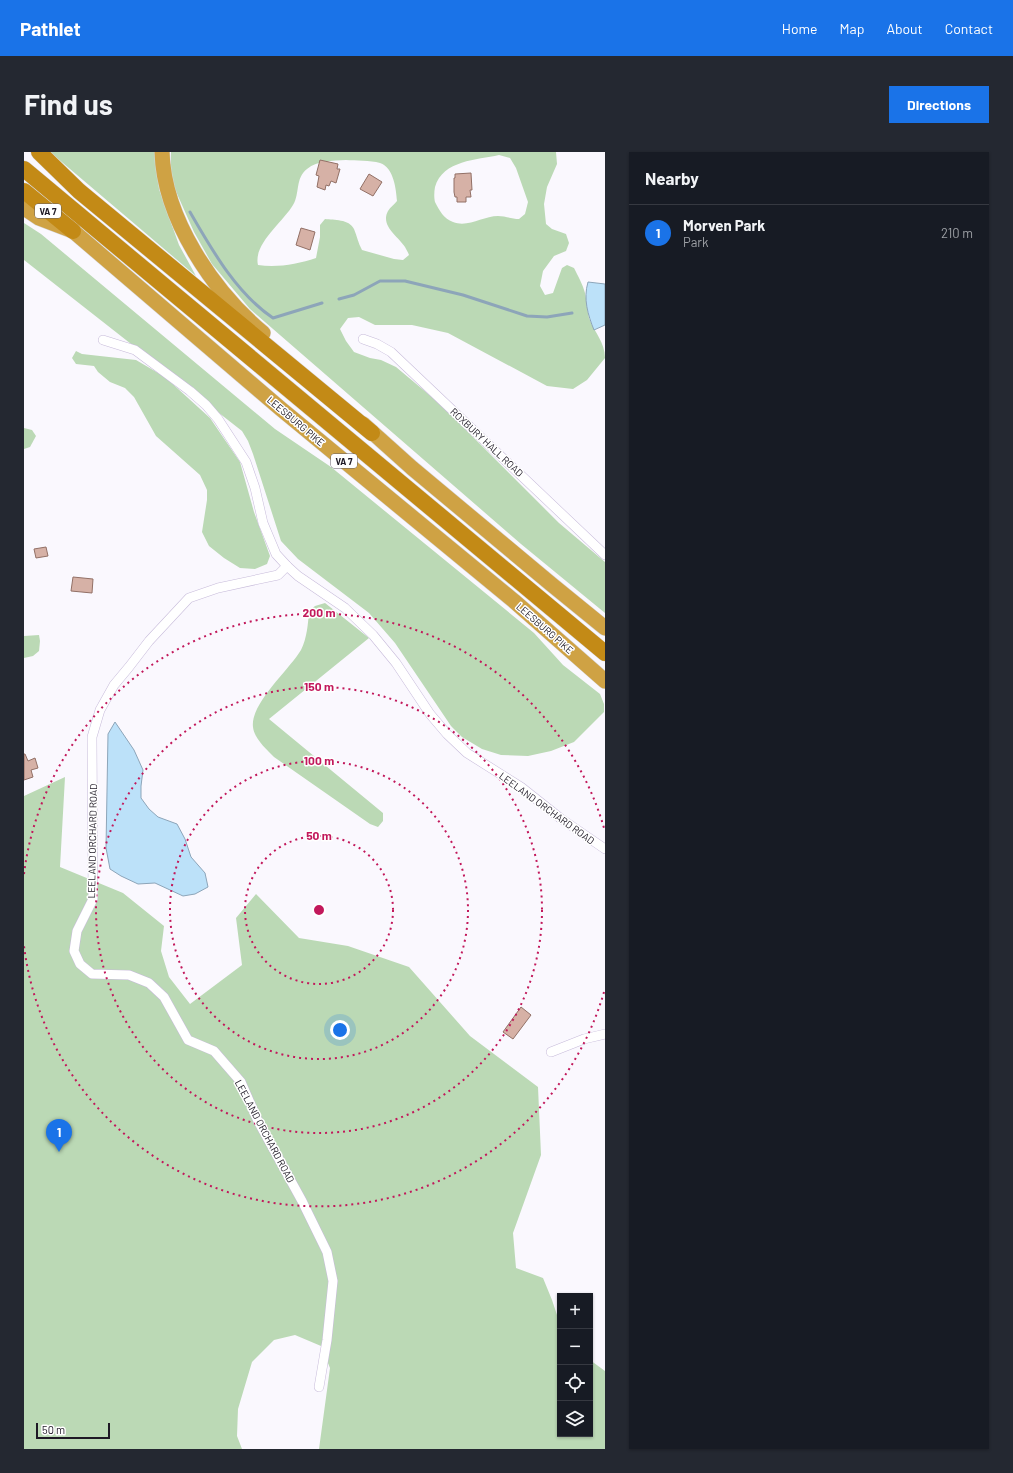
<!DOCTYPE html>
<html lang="en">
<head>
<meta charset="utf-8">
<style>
	:root { --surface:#171b24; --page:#242831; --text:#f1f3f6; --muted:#9ea1a6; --line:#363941; --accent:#1a73e8 }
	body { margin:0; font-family:Barlow,sans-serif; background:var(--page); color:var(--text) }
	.controls { position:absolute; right:12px; bottom:12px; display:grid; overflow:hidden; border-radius:0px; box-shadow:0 1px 3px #0004 }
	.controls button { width:36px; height:36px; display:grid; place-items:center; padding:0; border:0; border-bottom:1px solid var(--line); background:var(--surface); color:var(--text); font:20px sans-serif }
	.scale { position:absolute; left:12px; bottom:10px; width:74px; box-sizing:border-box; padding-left:4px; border:2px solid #1e1925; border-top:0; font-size:11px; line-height:14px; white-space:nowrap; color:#1e1925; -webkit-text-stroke:3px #fff; paint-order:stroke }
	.you { position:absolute; left:316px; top:878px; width:14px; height:14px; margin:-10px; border:3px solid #fff; border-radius:50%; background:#1a73e8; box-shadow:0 0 0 6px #1a73e833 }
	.badge { display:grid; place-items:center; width:26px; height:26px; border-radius:50%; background:var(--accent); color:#fff; font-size:13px; font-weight:700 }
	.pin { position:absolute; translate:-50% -33px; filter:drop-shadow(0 1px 2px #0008) }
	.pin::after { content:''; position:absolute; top:21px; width:14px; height:12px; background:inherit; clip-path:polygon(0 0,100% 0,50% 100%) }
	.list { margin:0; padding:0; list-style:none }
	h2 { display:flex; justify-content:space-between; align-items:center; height:52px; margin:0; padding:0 16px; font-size:17px }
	h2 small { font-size:13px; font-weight:400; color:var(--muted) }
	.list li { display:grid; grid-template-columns:26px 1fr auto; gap:12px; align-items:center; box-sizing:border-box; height:56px; padding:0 16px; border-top:1px solid var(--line) }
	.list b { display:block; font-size:15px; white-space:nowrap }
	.list p { margin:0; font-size:13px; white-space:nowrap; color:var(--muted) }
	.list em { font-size:13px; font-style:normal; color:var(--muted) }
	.icon { flex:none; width:22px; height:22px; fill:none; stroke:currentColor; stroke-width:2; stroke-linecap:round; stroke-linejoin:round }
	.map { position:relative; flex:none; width:581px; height:1297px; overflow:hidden; border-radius:0px }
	header { display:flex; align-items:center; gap:24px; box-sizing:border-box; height:56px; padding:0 20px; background:var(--accent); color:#fff }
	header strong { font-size:19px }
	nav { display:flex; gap:22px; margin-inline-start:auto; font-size:14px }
	.intro { display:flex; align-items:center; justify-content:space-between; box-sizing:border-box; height:96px; padding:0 24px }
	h1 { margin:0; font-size:28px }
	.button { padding:10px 18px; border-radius:0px; background:var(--accent); color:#fff; font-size:14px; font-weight:700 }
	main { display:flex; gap:24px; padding:0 24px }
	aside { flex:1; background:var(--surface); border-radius:0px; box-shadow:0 1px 3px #0004 }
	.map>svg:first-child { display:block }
	.green { fill:#bbd9b5; fill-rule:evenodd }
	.water { fill:#bce1f9; stroke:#8da5b9 }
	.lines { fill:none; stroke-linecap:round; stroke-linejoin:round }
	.stream { stroke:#8da5b9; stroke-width:3 }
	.building { fill:#d6b1a6; stroke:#927066 }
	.minor-casing { stroke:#c7bbda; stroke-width:10 }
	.trunk-casing { stroke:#d6d6d8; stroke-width:16 }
	.motorway-casing { stroke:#d6d6d8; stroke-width:17 }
	.minor { stroke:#fff; stroke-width:9 }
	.trunk { stroke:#cfa244; stroke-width:15 }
	.motorway { stroke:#c38a16; stroke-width:16 }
	.ring { fill:none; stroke:#c2185b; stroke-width:2; stroke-dasharray:2 4 }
	.labels { text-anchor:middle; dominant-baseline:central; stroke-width:3; stroke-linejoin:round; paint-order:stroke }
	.shield { fill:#fff; stroke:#625e66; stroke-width:1 }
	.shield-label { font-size:9px; font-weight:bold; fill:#1e1925 }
	.street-label { font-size:10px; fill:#1e1925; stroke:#fff }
	.centre { fill:#c2185b; stroke:#fff; stroke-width:2 }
	.ring-label { font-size:12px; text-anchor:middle; font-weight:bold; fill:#c2185b; stroke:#fff; stroke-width:3; stroke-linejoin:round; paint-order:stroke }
</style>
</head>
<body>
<header>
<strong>Pathlet</strong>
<nav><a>Home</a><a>Map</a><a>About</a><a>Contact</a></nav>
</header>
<div class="intro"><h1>Find us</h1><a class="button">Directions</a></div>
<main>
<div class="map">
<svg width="581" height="1297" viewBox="0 0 581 1297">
	<rect width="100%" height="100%" fill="#faf8fe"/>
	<g class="green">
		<polygon points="26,0 132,0 135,37 155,93 172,124"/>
		<path d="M147 0H532L533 12 523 35 520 52 522 72 528 77 542 82 545 91 542 99 530 104 519 119 516 134 521 143 529 141 538 116 543 113 550 116C554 124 559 133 561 141 563 149 563 158 565 166 570 180 581 190 581 206L563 228 549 237 523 234 424 181 388 173H351L335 165 324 166 316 177 322 189 330 200 346 206 357 208 372 215 415 251 535 371 581 410V461L497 392 226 157 188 112 170 80 150 35 147 19ZM475 3 486 6 492 16 504 50 501 62 495 67C488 67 481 64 474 64 459 64 444 76 429 70 420 67 415 58 411 50 410 46 410 40 411 35 419 8 453 8 475 3ZM322 8C332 9 346 8 356 11 370 16 372 37 373 49 371 52 366 55 364 59 356 74 374 84 381 95 382 97 384 100 385 103L379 108 370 107 338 98C334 91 333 84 330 77 325 67 310 68 301 67L296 73V85L292 106C274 112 253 116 234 113 229 92 259 70 269 53 276 42 271 26 283 17 294 8 308 9 322 8Z"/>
		<polygon points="0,71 17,82 251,277 307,315 510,481 539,513 576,542 580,552 580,560 550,590 527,599 504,604 477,603 458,597 438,585 427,574 371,491 345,461 274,407 257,389 229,302 224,289 218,279 0,108"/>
		<polygon points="52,199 58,202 112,208 141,225 186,266 216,310 230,360 246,404 243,412 231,417 216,416 200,406 185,394 178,380 183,348 183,338 176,323 132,284 110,245 101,236 86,230 74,220 70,214 52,212 48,206"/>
		<polygon points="0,276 8,278 12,284 6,295 0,297"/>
		<path d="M301 451 345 486 245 567 359 661V669L354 675 346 672 250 605C243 598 230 586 229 575 226 552 265 518 277 498 283 486 284 472 285 459L291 454Z"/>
		<polygon points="15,483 16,489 15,499 9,504 0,506 0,484"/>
		<polygon points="41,625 36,715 99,741 140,774 137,799 145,825 166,852 218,813 212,766 232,742 275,786 324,794 385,815 446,884 514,935 517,1003 489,1081 492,1116 519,1126 528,1148 536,1172 536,1282 566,1282 566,1208 581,1219 581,1297 295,1297 306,1216 297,1194 271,1183 250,1188 228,1210 214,1257 213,1284 218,1297 0,1297 0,644"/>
	</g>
	<g class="water">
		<path d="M564 130 581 132V173L570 178C564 163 559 147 564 130Z"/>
		<polygon points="91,570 110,598 119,618 117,634 117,646 125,657 134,665 153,672 161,687 167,705 181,721 184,735 171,742 159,744 131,731 114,732 97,724 86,717 82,696 84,582"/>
	</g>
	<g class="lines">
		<g class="stream">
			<path d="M166 60C188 98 212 141 249 166L298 151"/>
			<polyline points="315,147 330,143 356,129 381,129 439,143 503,164 523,165 548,161"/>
		</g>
	</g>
	<g class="building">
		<polygon points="296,8 314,12 313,17 316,17 312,31 307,29 305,34 302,33 301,38 293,35 295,24 292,23"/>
		<polygon points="447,21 448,38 446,38 447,45 442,45 442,50 433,50 433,45 431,45 430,40 430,26 431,26 431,22"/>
		<polygon points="345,22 358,30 349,44 336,37"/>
		<polygon points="277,76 291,80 286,98 272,93"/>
		<polygon points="22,395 24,404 12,406 10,397"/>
		<polygon points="49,425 69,427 68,441 47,439"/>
		<polygon points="0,602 1,602 4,609 11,606 14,616 7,618 9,625 0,628"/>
		<polygon points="497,855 507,863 489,887 479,880"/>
	</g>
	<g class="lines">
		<g class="minor-casing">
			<g id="minor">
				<polyline points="339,187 353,192 367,200 581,403"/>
				<polyline points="79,188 111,198 166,239 182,253 194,267 222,310 231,336 239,371 252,402 263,414 274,424 321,456 349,483 372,511 406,562 423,582 443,601 497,635 536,666 581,697"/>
				<polyline points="263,414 254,423 194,436 165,446 125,489 105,515 90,533 76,558 68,585 69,747 53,779 50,799 56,812 68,822 105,823 125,831 140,845 164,888 190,899 217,930 234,969 278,1049 303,1100 309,1129 303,1188 295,1235"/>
				<polyline points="527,900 560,887 581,882"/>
			</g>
		</g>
		<g class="trunk-casing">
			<g id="trunk">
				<path d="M138 0C140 67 189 139 239 181"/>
				<polyline points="0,56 15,66 49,79 257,257 490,449 581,529"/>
				<polyline points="339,272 388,316 527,432 581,476"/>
			</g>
		</g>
		<g class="motorway-casing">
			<g id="motorway">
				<polyline points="15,0 55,39 348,281"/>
				<polyline points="0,17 581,501"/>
				<polyline points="0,39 49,79"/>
			</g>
		</g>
		<use href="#minor" class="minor"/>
		<use href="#trunk" class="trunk"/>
		<use href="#motorway" class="motorway"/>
	</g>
	<g class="ring">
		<circle cx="295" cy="758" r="74"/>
		<circle cx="295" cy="758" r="149"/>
		<circle cx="295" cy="758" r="223"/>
		<path d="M580 840A297 297 0 0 1 0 794M0 722A297 297 0 0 1 580 676"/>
	</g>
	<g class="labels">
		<g class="shield">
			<rect x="11" y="52" width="26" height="14" rx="3"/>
			<rect x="307" y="302" width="26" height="14" rx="3"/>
		</g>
		<g class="shield-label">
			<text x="24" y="59">VA 7</text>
			<text x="320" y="309">VA 7</text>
		</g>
		<g class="street-label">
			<text transform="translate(272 269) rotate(40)">LEESBURG PIKE</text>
			<text transform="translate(463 290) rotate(43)">ROXBURY HALL ROAD</text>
			<text transform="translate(521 476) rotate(41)">LEESBURG PIKE</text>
			<text transform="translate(523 656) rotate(36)">LEELAND ORCHARD ROAD</text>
			<text transform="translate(68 689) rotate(-89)">LEELAND ORCHARD ROAD</text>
			<text transform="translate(241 979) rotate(62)">LEELAND ORCHARD ROAD</text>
		</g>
	</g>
	<circle cx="295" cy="758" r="6" class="centre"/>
	<g class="ring-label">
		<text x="295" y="465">200 m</text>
		<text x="295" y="539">150 m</text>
		<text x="295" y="613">100 m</text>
		<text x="295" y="688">50 m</text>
	</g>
</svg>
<div class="controls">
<button>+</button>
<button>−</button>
<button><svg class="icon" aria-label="locate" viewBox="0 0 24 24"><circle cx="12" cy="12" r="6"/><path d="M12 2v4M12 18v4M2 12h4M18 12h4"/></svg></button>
<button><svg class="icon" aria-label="layers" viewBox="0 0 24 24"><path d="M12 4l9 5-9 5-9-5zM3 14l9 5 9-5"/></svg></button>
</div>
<div class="scale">50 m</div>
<div class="you"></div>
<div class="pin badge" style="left:35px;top:1000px">1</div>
</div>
<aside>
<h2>Nearby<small></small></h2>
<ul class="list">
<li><span class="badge">1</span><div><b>Morven Park</b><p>Park</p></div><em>210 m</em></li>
</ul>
</aside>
</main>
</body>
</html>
